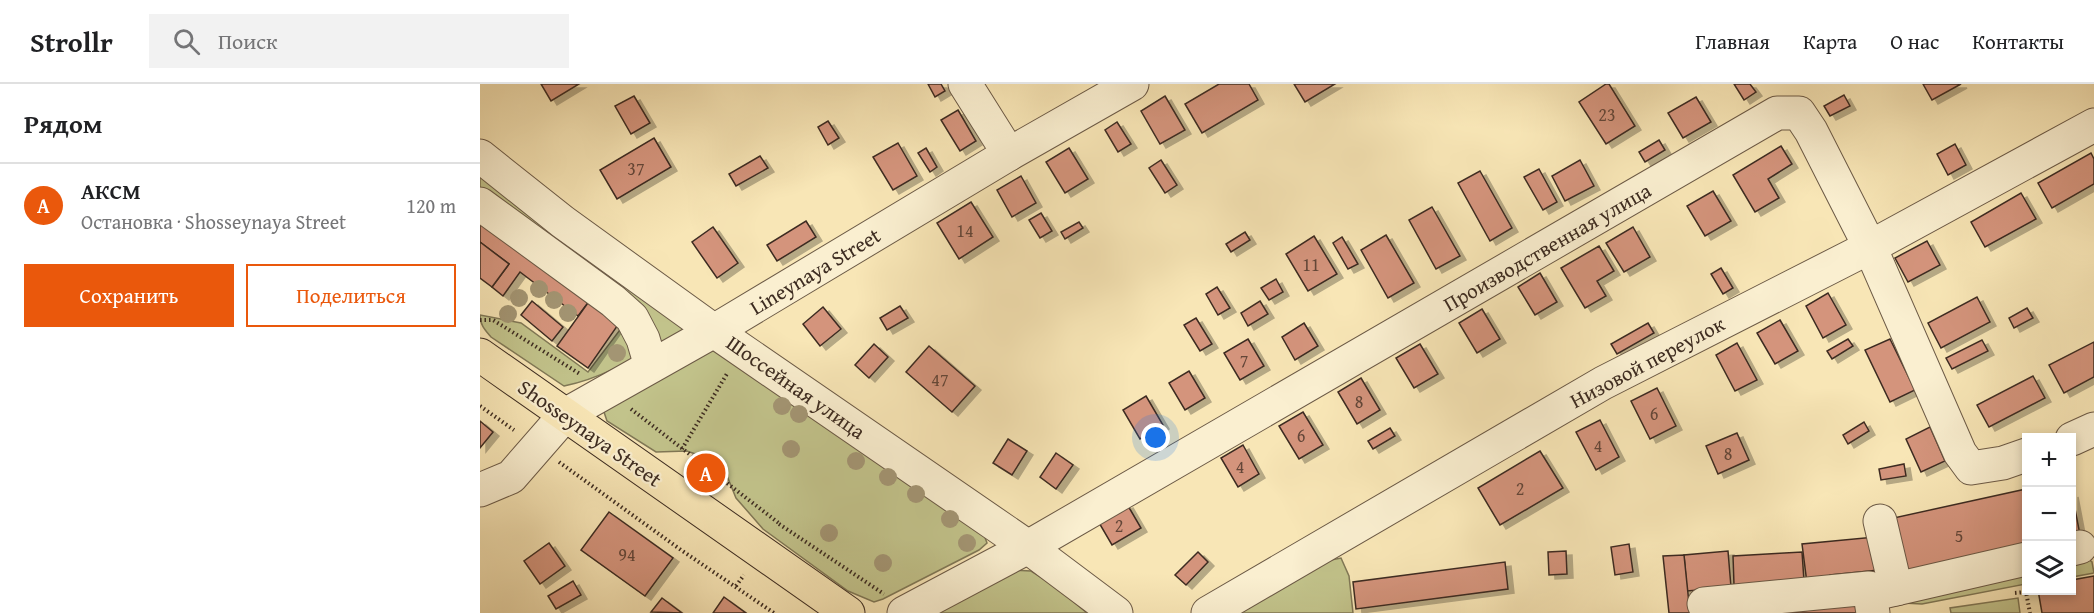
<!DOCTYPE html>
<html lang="ru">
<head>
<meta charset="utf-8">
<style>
	:root { --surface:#fff; --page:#f2f2f2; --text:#202124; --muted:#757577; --line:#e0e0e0; --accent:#ea580c }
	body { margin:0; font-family:"Gentium Book Plus",serif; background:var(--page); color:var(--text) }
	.controls { position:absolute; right:18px; bottom:18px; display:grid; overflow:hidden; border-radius:0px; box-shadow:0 3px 9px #0003 }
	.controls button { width:54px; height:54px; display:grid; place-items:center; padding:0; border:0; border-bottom:2px solid var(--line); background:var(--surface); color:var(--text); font:30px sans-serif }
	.you { position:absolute; left:676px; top:354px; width:21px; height:21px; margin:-15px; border:4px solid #fff; border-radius:50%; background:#1a73e8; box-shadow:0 0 0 9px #1a73e833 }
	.badge { display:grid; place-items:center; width:39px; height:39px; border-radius:50%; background:var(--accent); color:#fff; font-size:20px; font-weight:700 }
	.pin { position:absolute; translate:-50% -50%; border:3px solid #fff; box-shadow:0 2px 6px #0006 }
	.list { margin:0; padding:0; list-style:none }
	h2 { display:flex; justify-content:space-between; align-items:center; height:78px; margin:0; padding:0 24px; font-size:26px }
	h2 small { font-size:20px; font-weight:400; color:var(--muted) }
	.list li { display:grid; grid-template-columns:39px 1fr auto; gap:18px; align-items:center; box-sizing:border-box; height:84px; padding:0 24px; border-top:2px solid var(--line) }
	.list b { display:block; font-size:22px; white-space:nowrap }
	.list p { margin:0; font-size:20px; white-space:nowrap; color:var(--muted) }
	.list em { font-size:20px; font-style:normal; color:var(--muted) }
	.actions { display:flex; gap:12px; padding:18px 24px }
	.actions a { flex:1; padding:14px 0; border:2px solid var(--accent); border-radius:0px; text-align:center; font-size:21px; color:var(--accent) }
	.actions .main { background:var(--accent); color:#fff }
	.icon { flex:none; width:33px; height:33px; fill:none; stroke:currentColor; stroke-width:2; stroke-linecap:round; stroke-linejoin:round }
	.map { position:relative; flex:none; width:1614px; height:529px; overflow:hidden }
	header { display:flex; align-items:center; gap:36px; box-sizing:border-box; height:84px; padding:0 30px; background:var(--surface); border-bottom:2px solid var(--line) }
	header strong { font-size:28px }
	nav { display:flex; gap:33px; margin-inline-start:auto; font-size:21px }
	.search { width:420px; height:54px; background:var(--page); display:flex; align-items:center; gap:15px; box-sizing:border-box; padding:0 21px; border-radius:0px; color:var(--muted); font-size:22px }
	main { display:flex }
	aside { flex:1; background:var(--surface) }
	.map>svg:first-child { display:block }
	.green { fill:#c2c38b; stroke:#807856; stroke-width:1.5 }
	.building { fill:#d4947c; stroke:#3d2c21; stroke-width:1.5; filter:url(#shadow) }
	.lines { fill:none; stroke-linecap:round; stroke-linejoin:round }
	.minor-casing { stroke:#6c5a46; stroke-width:35 }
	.major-casing { stroke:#3d2c21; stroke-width:35 }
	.path { stroke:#3d2c21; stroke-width:4; stroke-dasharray:1.5 3; stroke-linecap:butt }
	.minor { stroke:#faefd0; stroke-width:33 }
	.major { stroke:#f8e6b6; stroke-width:33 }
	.tree { fill:#a39573 }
	.labels { text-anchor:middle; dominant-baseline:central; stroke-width:4.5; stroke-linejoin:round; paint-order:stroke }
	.number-label { font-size:18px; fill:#634638 }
	.street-label { font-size:21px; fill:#3d2c21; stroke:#faefd0 }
</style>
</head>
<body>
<header>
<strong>Strollr</strong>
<div class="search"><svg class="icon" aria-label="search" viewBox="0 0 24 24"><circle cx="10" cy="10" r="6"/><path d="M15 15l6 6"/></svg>Поиск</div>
<nav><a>Главная</a><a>Карта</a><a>О нас</a><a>Контакты</a></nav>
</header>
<main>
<aside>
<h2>Рядом<small></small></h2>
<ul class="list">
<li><span class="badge">A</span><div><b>АКСМ</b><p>Остановка · Shosseynaya Street</p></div><em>120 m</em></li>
</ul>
<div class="actions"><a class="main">Сохранить</a><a>Поделиться</a></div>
</aside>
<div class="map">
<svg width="1614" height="529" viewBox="0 0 1614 529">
	<defs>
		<filter id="shadow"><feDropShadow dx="6" dy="4" stdDeviation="0" flood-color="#0004"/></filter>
	</defs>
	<rect width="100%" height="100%" fill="#f8e6b6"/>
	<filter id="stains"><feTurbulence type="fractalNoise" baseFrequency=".00333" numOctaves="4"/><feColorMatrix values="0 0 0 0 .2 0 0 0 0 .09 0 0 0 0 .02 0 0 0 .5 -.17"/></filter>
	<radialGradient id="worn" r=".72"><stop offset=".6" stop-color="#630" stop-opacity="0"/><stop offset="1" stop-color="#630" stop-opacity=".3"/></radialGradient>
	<g class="green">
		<path d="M0 84 212 242C171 264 130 293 84 302L11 253C5 246 0 241 0 231L41 239 108 288 146 238 0 130Z"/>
		<polygon points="226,261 504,451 507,459 499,466 403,515 394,518 368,507 283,445 256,414 247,392 221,372 207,367 176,368 127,337 123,325"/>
		<polygon points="1601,469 1612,478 1614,489 1592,493 1592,470"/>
		<polygon points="861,474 869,492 873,529 752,529 846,477"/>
		<polygon points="1546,480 1546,500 1442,520 1423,519"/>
		<polygon points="532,486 551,487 575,502 607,529 448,529"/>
		<polygon points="1538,514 1540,529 1471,529 1470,524"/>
	</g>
	<g class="building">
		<polygon points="61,0 99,0 71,17"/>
		<polygon points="448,0 461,0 465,7 455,13"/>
		<polygon points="739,0 769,0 778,16 722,49 705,20"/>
		<polygon points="814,0 855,0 825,18"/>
		<polygon points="1126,0 1129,0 1155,42 1126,60 1099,18"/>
		<polygon points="1254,0 1270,0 1276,8 1264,16"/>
		<polygon points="1443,0 1481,0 1452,16"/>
		<polygon points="1364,11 1370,22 1350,32 1344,22"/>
		<polygon points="154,12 170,39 151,50 135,22"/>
		<polygon points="685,12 705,46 680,60 661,27"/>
		<polygon points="1216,13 1231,38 1203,54 1188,29"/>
		<polygon points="478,26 496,57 480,67 461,36"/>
		<polygon points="348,37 359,54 348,61 338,43"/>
		<polygon points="637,38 651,60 638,68 625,46"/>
		<polygon points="174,54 191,83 137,115 120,86"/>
		<polygon points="1179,56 1185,66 1165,78 1159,68"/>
		<polygon points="418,59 437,92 413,106 393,73"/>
		<polygon points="1475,60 1486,81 1468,91 1457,70"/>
		<polygon points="1301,62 1312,80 1288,95 1299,114 1275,128 1253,91"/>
		<polygon points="446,64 457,83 450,88 438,69"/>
		<polygon points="589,64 608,95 585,109 566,78"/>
		<polygon points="1611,69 1614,75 1614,100 1572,124 1558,99"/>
		<polygon points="280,72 288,84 256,102 249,90"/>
		<polygon points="681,76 697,101 685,109 669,84"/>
		<polygon points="1100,76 1114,102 1085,117 1072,92"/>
		<polygon points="1059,85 1077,118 1063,126 1044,93"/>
		<polygon points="1000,87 1032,144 1010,157 978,99"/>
		<polygon points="541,92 556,119 532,133 517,106"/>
		<polygon points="1233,107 1251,137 1225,152 1207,122"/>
		<polygon points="1541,109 1556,135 1505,163 1491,138"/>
		<polygon points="491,118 513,153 479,175 457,139"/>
		<polygon points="952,123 980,172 956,185 929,136"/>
		<polygon points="561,129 572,147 560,154 549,136"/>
		<polygon points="0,135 110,216 98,232 40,188 23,212 12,203 29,180 0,158"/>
		<polygon points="326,137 336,153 297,177 287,161"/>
		<polygon points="599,138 603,144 585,155 581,148"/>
		<polygon points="233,143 258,179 237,194 212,158"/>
		<polygon points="1153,143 1170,173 1144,188 1126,159"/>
		<polygon points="765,148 770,156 751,168 746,160"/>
		<polygon points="906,151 934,199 908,214 881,166"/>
		<polygon points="834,152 857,190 828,207 806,170"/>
		<polygon points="862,153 878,180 868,185 853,159"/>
		<polygon points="1447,157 1460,181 1428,198 1415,174"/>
		<polygon points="0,158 29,180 12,203 0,194"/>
		<polygon points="1119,162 1134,187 1117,197 1126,212 1105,224 1081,184"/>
		<polygon points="1241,184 1253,204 1243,210 1231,190"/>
		<polygon points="1060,189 1077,218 1055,231 1038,203"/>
		<polygon points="796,195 803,208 789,216 781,204"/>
		<polygon points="737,203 750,224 738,231 726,210"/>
		<polygon points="1348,209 1366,241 1343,254 1326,222"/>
		<polygon points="1497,213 1510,238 1461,264 1448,239"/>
		<polygon points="110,216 140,238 108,284 77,262"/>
		<polygon points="52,217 83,243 72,257 41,231"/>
		<polygon points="780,217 788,230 768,242 761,229"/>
		<polygon points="420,222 428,234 407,246 400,234"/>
		<polygon points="343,223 361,245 340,262 323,240"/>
		<polygon points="1547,224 1553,234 1534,244 1529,234"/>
		<polygon points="1002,225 1020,255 997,269 979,239"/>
		<polygon points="716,234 732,260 720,267 704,241"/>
		<polygon points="1300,236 1318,267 1295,280 1277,249"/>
		<polygon points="824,239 838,262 815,276 802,253"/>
		<polygon points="1168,239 1174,249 1137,270 1131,260"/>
		<polygon points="768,255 784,282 760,296 744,269"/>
		<polygon points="1368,255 1373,262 1352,275 1347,267"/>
		<polygon points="1410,255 1435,306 1410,318 1385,266"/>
		<polygon points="1502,256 1508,267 1472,285 1466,274"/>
		<polygon points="1614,258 1614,293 1584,309 1569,281"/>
		<polygon points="1257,259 1277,296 1255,307 1236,271"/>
		<polygon points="394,260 408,273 389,294 375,281"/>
		<polygon points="940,260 958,290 934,304 916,274"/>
		<polygon points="449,262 495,302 472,328 426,288"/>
		<polygon points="709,287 725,314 705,326 689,299"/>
		<polygon points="1553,292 1565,314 1509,343 1497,321"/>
		<polygon points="881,294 900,326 877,340 858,308"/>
		<polygon points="1177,304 1196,342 1170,355 1151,317"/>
		<polygon points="666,312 683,341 660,355 643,326"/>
		<polygon points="823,328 843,361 819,375 799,342"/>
		<polygon points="1120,336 1139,373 1116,386 1096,348"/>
		<polygon points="0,337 13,348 0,364"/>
		<polygon points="1384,338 1389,347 1368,360 1363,351"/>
		<polygon points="1450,343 1465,377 1441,388 1426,355"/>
		<polygon points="910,344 915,352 893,365 888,357"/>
		<polygon points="1257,349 1269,376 1238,390 1226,362"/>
		<polygon points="528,355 547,367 532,391 513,379"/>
		<polygon points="763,361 779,390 758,403 741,374"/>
		<polygon points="1060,367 1083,404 1020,441 998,404"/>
		<polygon points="576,369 593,381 576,405 560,393"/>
		<polygon points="1424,380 1426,392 1401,396 1399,385"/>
		<polygon points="1546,405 1546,468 1421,495 1409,435"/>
		<polygon points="1592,409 1601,456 1592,458"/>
		<polygon points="647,420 661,444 632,461 618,437"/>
		<polygon points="129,428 193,474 165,512 101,466"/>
		<polygon points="1395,453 1399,486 1350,491 1328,507 1322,460"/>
		<polygon points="69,459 85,482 60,500 44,477"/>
		<polygon points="1149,460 1153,488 1135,491 1131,463"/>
		<polygon points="1086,467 1087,490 1069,491 1068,468"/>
		<polygon points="1248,467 1251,503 1207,507 1204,471"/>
		<polygon points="718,468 728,478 706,501 695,491"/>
		<polygon points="1322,468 1324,497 1254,501 1253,472"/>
		<polygon points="1204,471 1210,529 1189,529 1183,472"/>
		<polygon points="1025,478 1028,505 876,525 873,498"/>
		<polygon points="1614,492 1614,529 1562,529 1558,506 1592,506 1592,496"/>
		<polygon points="93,497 101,511 76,525 68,512"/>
		<polygon points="244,513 266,529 233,529"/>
		<polygon points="182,514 202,529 171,528"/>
		<polygon points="1382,520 1383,529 1304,529"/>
	</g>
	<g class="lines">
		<g class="minor-casing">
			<g id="minor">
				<polyline points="485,0 529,70"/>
				<polyline points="0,72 83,138 234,247 548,463 636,529"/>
				<polyline points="0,120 133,217 152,234 163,255 171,282"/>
				<polyline points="1592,355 1614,345"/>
				<polyline points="0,406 31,393 85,331 234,247 529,70 652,0"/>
				<polyline points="1400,437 1416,505"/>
				<polyline points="1592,465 1600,463"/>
				<polyline points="1390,511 1546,475"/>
				<polyline points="1224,520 1389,504 1393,529"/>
				<polyline points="424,529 548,463 1297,29 1319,29 1331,47 1390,163 1480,369 1491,384 1523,379 1546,371"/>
				<polyline points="728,529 1123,299 1390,163 1614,41"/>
			</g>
		</g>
		<g class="major-casing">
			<polyline id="major" points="0,271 368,529"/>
		</g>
		<g class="path">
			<polyline points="0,236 13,236 100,290"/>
			<polyline points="0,322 34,346"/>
			<polyline points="151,325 300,440"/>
			<polyline points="202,365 248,288"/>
			<polyline points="79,378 201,466 294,529"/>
			<polyline points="299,440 404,510"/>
			<polyline points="256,502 264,491"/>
			<polyline points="1535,509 1546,508 1550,529"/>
		</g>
		<use href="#minor" class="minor"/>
		<use href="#major" class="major"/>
	</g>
	<g class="tree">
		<circle cx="59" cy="205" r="9"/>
		<circle cx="39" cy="214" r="9"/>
		<circle cx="74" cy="216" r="9"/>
		<circle cx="88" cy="229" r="9"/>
		<circle cx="28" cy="230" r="9"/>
		<circle cx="137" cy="269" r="9"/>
		<circle cx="302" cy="322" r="9"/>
		<circle cx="319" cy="330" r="9"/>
		<circle cx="311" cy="365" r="9"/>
		<circle cx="376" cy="377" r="9"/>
		<circle cx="408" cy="393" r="9"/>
		<circle cx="436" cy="410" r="9"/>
		<circle cx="470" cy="435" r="9"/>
		<circle cx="349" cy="449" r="9"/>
		<circle cx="487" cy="459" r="9"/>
		<circle cx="403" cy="479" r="9"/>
	</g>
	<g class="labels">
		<g class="number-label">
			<text x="1127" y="30">23</text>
			<text x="156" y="84">37</text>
			<text x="485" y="146">14</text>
			<text x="831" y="180">11</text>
			<text x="764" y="276">7</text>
			<text x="460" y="295">47</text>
			<text x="879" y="317">8</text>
			<text x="1174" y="329">6</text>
			<text x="821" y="351">6</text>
			<text x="1118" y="361">4</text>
			<text x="1248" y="369">8</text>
			<text x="760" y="382">4</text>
			<text x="1040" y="404">2</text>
			<text x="639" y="441">2</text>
			<text x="1479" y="451">5</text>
			<text x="147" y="470">94</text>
		</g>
		<g class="street-label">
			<text transform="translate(1067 163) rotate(-30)">Производственная улица</text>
			<text transform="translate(335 187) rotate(-31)">Lineynaya Street</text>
			<text transform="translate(1167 278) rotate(-28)">Низовой переулок</text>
			<text transform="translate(316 303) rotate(35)">Шоссейная улица</text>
			<text transform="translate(110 349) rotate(35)">Shosseynaya Street</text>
		</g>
	</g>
	<rect width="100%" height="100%" filter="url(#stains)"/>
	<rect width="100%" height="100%" fill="url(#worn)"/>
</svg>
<div class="controls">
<button>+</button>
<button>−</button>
<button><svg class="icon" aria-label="layers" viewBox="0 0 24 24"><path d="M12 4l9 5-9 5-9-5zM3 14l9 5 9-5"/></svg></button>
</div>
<div class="you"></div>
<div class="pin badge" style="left:226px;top:389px">A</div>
</div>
</main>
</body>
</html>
